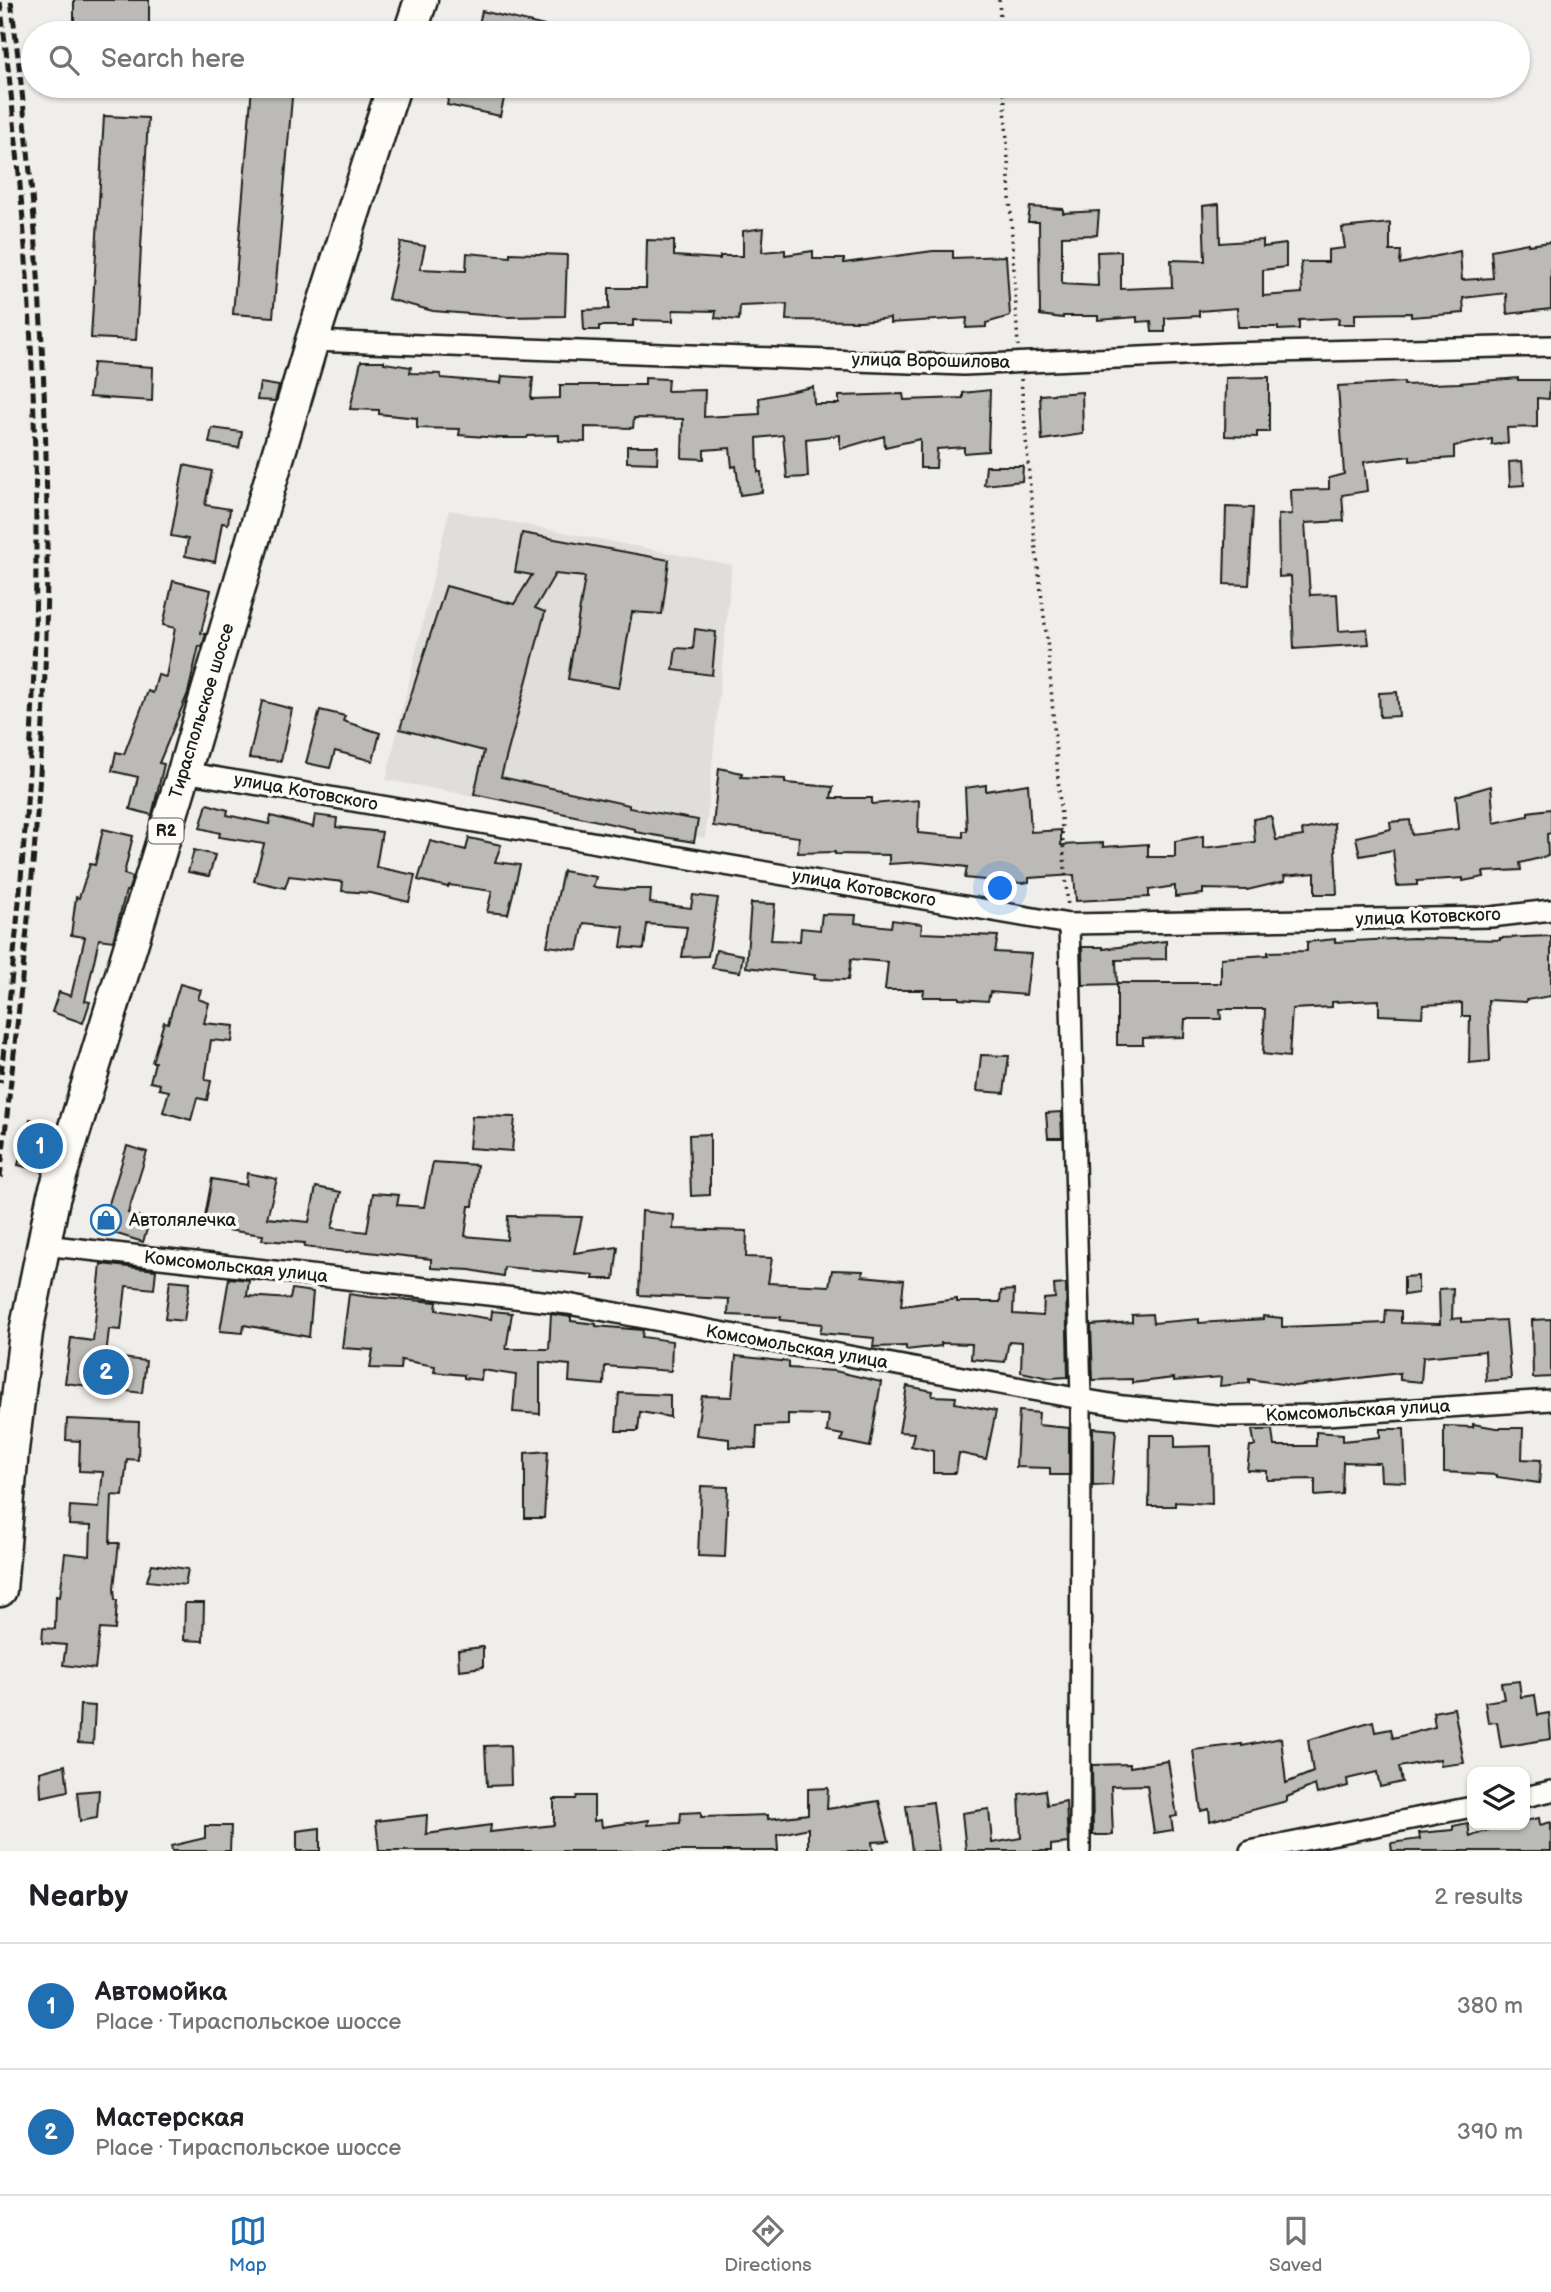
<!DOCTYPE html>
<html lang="en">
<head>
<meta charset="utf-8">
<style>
	:root { --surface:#fff; --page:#f2f2f2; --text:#202124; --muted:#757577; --line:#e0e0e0; --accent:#1f6fb2 }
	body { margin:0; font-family:"Balsamiq Sans",sans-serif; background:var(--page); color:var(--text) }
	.controls { position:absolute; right:21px; bottom:21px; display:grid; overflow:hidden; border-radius:14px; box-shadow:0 2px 5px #0004 }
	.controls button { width:63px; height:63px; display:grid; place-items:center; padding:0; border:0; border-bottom:2px solid var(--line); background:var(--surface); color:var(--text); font:35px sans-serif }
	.you { position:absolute; left:1001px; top:889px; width:24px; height:24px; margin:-18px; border:5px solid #fff; border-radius:50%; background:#1a73e8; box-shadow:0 0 0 10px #1a73e833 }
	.badge { display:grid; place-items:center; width:46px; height:46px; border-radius:50%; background:var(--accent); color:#fff; font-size:23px; font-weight:700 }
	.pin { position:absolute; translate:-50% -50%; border:4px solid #fff; box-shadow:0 2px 7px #0006 }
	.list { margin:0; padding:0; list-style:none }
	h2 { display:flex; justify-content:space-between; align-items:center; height:91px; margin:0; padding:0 28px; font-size:30px }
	h2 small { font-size:23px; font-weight:400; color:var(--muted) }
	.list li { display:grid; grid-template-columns:46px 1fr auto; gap:21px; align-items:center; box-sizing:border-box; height:126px; padding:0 28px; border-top:2px solid var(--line) }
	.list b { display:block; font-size:26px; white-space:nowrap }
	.list p { margin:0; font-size:23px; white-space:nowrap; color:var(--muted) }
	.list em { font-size:23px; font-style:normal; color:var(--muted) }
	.icon { flex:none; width:38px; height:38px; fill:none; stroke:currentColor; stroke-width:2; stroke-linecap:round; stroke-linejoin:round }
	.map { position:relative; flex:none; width:1551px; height:1851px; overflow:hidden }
	.search { position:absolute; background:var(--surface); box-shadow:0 2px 5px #0004; left:21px; right:21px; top:21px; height:77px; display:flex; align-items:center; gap:18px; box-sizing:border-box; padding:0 24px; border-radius:38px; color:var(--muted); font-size:26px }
	.sheet { height:343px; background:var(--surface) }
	nav { display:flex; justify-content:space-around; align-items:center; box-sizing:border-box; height:98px; border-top:2px solid var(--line); background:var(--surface); font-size:19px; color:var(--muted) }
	nav a { display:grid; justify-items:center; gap:4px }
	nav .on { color:var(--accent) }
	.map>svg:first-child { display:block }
	.built { fill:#e0deda }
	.building { fill:#bbbab6; stroke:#1c1c1c; stroke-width:2 }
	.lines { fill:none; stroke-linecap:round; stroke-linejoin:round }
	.minor-casing { stroke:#1c1c1c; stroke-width:24 }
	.primary-casing { stroke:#1c1c1c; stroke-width:37 }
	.path { stroke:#1c1c1c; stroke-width:3.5; stroke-dasharray:2 5; stroke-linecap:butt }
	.minor { stroke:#fdfcf7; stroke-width:19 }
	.primary { stroke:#fdfcf7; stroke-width:32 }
	.rail { stroke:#1c1c1c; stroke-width:5; stroke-dasharray:10 5; stroke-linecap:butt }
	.labels { text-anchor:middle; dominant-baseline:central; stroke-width:7; stroke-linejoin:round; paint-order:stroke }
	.shield { fill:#fdfcf7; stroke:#605f5e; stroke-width:2 }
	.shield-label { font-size:16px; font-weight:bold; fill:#1c1c1c }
	.street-label { font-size:18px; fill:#1c1c1c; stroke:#fdfcf7 }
	.poi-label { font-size:18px; fill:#1c1c1c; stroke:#fdfcf7; text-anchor:start }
</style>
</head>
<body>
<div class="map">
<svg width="1551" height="1851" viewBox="0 0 1551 1851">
	<rect width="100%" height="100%" fill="#f0eeea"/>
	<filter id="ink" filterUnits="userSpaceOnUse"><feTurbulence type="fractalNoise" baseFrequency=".0143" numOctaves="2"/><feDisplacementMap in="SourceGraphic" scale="14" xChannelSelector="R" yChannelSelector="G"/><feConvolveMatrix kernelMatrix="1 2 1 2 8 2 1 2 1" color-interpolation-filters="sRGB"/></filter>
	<g filter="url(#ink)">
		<polygon class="built" points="449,510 732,565 705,838 386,780"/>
		<g class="building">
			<rect x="74" y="0" width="75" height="33"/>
			<polygon points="482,11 553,28 552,33 477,33"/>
			<polygon points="252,86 293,86 273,317 233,314"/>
			<polygon points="451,86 484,86 506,90 500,116 447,105"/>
			<polygon points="104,116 148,118 136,340 91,338"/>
			<polygon points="1219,204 1220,243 1263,240 1263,247 1286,244 1286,267 1263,270 1263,296 1302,293 1301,262 1328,262 1328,250 1345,248 1342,228 1390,223 1390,251 1401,251 1400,264 1460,251 1462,280 1493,278 1491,250 1528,243 1528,245 1551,242 1551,309 1507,314 1506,293 1463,298 1464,313 1411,317 1411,313 1355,314 1355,324 1338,324 1339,318 1299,320 1299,329 1278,330 1278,327 1238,327 1237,308 1199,311 1199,316 1165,318 1165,332 1152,332 1151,321 1137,322 1137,317 1098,320 1098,316 1063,316 1063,318 1040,315 1039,222 1028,222 1030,207 1063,209 1063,213 1099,211 1097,235 1062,236 1062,284 1098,286 1097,252 1121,251 1121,289 1172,287 1171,260 1205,261 1203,206"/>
			<polygon points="764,228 762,252 785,250 785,255 813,251 813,259 844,259 844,263 933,251 953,251 953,258 1006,256 1010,316 986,323 986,327 966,328 967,318 890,323 890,318 861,321 786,320 787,304 740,306 739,320 715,318 716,311 673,310 673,321 633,320 633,326 599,326 599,330 584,330 583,310 609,309 609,288 646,288 647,240 674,241 674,256 720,259 720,256 743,256 743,231"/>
			<polygon points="401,242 425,246 420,269 466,271 467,253 510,257 510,253 567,255 565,316 508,317 433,311 388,299"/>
			<polygon points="361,361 384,361 384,363 411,367 410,373 441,374 441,378 501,383 502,376 533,378 531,399 560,398 560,385 645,385 645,378 668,379 667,391 705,390 704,417 760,414 759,398 813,387 814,404 839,404 839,396 903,394 904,400 963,398 963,393 990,390 988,451 964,453 964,447 937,449 936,468 920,468 920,439 885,447 884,436 840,449 840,435 806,439 808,477 787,478 783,435 757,438 758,472 761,472 762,492 740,495 736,466 732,467 730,448 704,450 704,459 682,458 683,419 634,418 633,428 585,427 585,442 559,441 559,435 528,436 527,438 499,438 459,435 460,429 417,428 417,418 379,414 379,410 350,409"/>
			<polygon points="93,363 153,367 152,401 89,397"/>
			<polygon points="1269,377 1269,432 1257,432 1257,437 1225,436 1226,378"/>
			<polygon points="1518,378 1518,380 1550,380 1549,399 1537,398 1537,427 1507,428 1508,443 1492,445 1492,439 1454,446 1454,458 1410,461 1410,456 1364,462 1367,491 1342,495 1344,521 1305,523 1310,595 1337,594 1339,631 1367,629 1369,644 1294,649 1291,576 1279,577 1278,515 1292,514 1291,490 1329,489 1329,478 1344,474 1338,386 1404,382 1404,385 1459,383"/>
			<polygon points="260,383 279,386 275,401 257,400"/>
			<polygon points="1082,392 1083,434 1042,440 1040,395"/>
			<polygon points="212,428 242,432 239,448 209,443"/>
			<polygon points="627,446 658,446 657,463 627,462"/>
			<polygon points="1522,461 1524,485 1510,486 1509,462"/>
			<polygon points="184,465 212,471 205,505 230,509 228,524 222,523 215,562 185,556 188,539 171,536"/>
			<polygon points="986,466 1023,466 1022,481 984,485"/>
			<polygon points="1226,507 1253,508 1249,585 1224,584"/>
			<polygon points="522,533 669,560 662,614 632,612 619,688 568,679 585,577 555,574 535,608 545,612 501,777 629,805 629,808 698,820 694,842 635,832 635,829 474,794 484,751 400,729 446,586 514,604 532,575 515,572"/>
			<polygon points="173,581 211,590 201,633 206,634 202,647 199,646 188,693 159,763 164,764 152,815 130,809 138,777 112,771 116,752 124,754 148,691 153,693 158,675 166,677 175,628 163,625"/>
			<polygon points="695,629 716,632 712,675 673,670 676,648 693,649"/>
			<polygon points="1397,692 1399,716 1380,717 1379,693"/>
			<polygon points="262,701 292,709 281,761 249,758"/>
			<polygon points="320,710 345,716 343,721 380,733 373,761 335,751 330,768 306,763"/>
			<polygon points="719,768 742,773 741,777 785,779 785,783 833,787 831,798 872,798 872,804 919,800 918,833 963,837 963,831 967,831 965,788 986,785 986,791 1028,784 1031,832 1061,830 1061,845 1103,843 1103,847 1148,844 1148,857 1175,857 1175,841 1203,836 1203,848 1255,842 1253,819 1271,816 1276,840 1303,836 1302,830 1334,823 1337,894 1315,894 1315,873 1284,876 1285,881 1247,890 1203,889 1203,894 1175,897 1175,886 1149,890 1149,897 1076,901 1074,875 1029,878 1029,882 1023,883 1005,882 965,878 967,867 921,862 889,864 889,855 835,854 835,852 798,853 799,837 713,826"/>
			<polygon points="1491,786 1494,823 1528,816 1528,812 1551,809 1551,833 1547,834 1548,856 1520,863 1521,870 1483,872 1484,877 1463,881 1463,878 1417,881 1417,885 1397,886 1393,850 1360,856 1356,837 1391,829 1390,822 1410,820 1412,835 1459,829 1456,796"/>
			<polygon points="207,804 228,810 227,815 269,824 271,816 313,827 315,815 337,818 336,827 382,832 376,867 415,875 409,902 371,893 342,891 343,882 289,876 285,888 254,881 264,844 219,837 220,833 200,828"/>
			<polygon points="103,829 133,836 124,874 133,877 128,891 126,891 113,941 99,939 85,1001 90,1002 83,1023 52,1012 59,992 71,996 85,937 71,935 76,897 79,898 90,864 95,865"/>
			<polygon points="469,838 501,845 495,862 520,865 508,914 487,912 492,891 449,885 448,887 418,880 430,841 466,850"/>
			<polygon points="194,850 215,855 209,876 188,872"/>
			<polygon points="563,871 596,877 593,887 628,890 629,889 651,889 650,903 691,908 693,895 718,898 708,956 682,957 687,927 647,924 644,949 621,947 624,927 584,923 578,950 547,946"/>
			<polygon points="751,903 775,904 771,940 800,941 801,928 820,930 822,914 856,915 855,923 891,927 892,920 922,924 921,933 998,936 995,952 1031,954 1026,995 990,992 988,1001 959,999 959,997 923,997 924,990 885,990 888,962 851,959 848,980 814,979 815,975 746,967"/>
			<polygon points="1551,936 1551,996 1526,1000 1526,1002 1488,1000 1490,1061 1469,1063 1470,1016 1462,1016 1462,1003 1423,1005 1422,1017 1379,1015 1379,1000 1332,1002 1332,1007 1292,1009 1289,1057 1263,1054 1265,1009 1220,1009 1221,1019 1185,1019 1184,1037 1143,1038 1143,1045 1117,1045 1117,983 1221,983 1221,958 1268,955 1268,952 1307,951 1307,942 1335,939 1335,942 1413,938 1500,940 1500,938"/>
			<polygon points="1166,941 1166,959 1116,960 1117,984 1083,985 1082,947 1103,947 1103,949"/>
			<polygon points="716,950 743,955 740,972 712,968"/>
			<polygon points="180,984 201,990 198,999 209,1003 204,1023 234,1026 232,1042 211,1040 205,1080 211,1081 207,1100 197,1098 191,1120 163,1112 169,1091 159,1089 160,1084 150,1082 155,1062 152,1062 164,1022 168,1023"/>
			<polygon points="981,1055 1009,1056 1004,1093 977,1091"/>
			<polygon points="1061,1112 1062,1138 1048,1138 1046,1113"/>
			<polygon points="472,1116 515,1117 512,1151 469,1148"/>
			<polygon points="30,1119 56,1126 42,1171 18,1165"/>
			<polygon points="710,1134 710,1195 691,1196 689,1135"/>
			<polygon points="127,1146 147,1152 128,1213 150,1220 143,1242 101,1229"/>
			<polygon points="433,1162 477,1165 473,1206 469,1206 465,1236 507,1240 508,1216 582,1217 574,1253 618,1247 614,1279 593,1279 594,1275 504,1267 503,1276 470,1270 431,1268 431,1259 359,1251 345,1252 304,1247 305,1243 262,1240 263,1235 203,1227 212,1179 246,1185 247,1173 277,1179 267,1218 309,1222 316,1187 341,1192 332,1228 367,1232 373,1193 399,1195 397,1205 424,1207"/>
			<polygon points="642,1211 674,1215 673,1229 747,1231 746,1257 772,1258 768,1283 829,1286 832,1270 863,1271 862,1276 904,1280 901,1306 957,1299 957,1302 1000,1302 1001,1291 1014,1290 1013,1314 1043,1316 1044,1299 1055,1298 1054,1285 1066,1284 1068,1377 1049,1378 1021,1372 1022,1342 1009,1341 1005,1362 971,1359 972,1344 941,1343 941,1346 906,1350 906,1346 873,1347 874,1338 820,1333 822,1324 780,1320 781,1317 728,1315 729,1299 639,1295"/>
			<polygon points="101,1264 156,1270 154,1289 126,1286 121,1330 109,1329 106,1356 146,1361 142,1393 65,1383 71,1338 93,1341"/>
			<polygon points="1418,1276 1418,1293 1404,1295 1404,1277"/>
			<polygon points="229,1278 249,1280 247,1296 290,1299 292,1289 313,1292 309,1337 244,1325 243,1333 220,1331"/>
			<polygon points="170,1280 190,1282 184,1321 165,1319"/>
			<polygon points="1453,1288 1452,1319 1462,1318 1462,1322 1506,1320 1511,1379 1486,1381 1485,1351 1423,1357 1421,1382 1400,1380 1400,1373 1294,1386 1249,1379 1249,1383 1220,1386 1221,1377 1174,1381 1174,1378 1132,1383 1132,1379 1093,1380 1091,1325 1132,1322 1132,1315 1152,1314 1153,1323 1199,1319 1199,1323 1263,1319 1263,1316 1282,1318 1282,1327 1385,1323 1386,1310 1401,1311 1401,1323 1440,1324 1439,1289"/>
			<polygon points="349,1294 369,1297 437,1302 436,1310 491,1319 492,1311 512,1313 506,1349 549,1349 551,1314 571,1317 571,1321 596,1324 596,1326 643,1330 642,1337 672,1341 671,1371 605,1366 604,1385 569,1382 570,1365 540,1362 540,1414 513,1412 516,1375 482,1370 481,1380 464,1378 464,1375 434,1372 435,1366 401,1360 400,1369 370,1368 373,1350 342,1348"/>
			<polygon points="1551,1319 1551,1377 1533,1378 1532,1320"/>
			<polygon points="736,1356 789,1362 789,1368 835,1371 881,1382 870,1447 841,1441 843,1435 827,1432 829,1415 788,1414 788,1425 757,1426 756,1448 729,1447 729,1439 696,1435 702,1396 732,1397"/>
			<polygon points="907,1386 933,1391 932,1396 956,1397 955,1403 996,1411 986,1459 959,1453 956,1473 933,1473 933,1451 911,1446 914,1433 899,1432"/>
			<polygon points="619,1393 670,1395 670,1417 640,1412 638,1431 616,1431"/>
			<polygon points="1019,1411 1039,1413 1038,1425 1069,1428 1069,1475 1050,1475 1050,1468 1016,1467"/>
			<polygon points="67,1419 139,1422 138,1460 127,1459 123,1496 112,1495 110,1543 119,1543 114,1588 115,1600 117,1600 115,1630 100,1629 95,1669 63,1665 66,1645 42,1643 43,1628 55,1629 56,1596 60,1597 65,1553 90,1556 91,1526 69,1525 70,1506 99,1508 103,1472 79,1471 80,1441 66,1440"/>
			<polygon points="1473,1424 1496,1428 1523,1428 1522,1459 1541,1460 1539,1483 1497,1477 1497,1475 1444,1472 1444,1426 1473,1427"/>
			<polygon points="1093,1428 1116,1430 1112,1485 1093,1486"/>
			<polygon points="1380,1429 1404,1429 1406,1482 1381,1481 1380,1463 1343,1462 1342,1494 1315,1496 1315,1479 1267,1480 1267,1471 1247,1470 1250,1446 1255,1446 1252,1430 1272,1430 1274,1446 1316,1446 1316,1432 1343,1434 1343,1441 1380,1437"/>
			<polygon points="1150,1435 1175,1435 1175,1447 1211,1446 1212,1504 1175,1502 1175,1506 1149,1506"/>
			<polygon points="548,1451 544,1518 525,1518 525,1453"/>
			<polygon points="701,1486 728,1487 725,1557 698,1556"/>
			<polygon points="152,1564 188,1569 185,1585 147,1581"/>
			<polygon points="185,1603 204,1603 203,1641 184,1640"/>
			<polygon points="483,1647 483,1667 459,1670 458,1650"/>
			<polygon points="1519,1681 1521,1697 1535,1695 1538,1715 1549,1713 1551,1739 1501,1747 1497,1722 1488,1723 1485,1702 1504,1699 1501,1683"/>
			<polygon points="80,1705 95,1706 93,1744 78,1743"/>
			<polygon points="1454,1708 1464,1763 1441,1766 1440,1759 1399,1767 1402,1782 1380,1787 1377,1772 1347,1779 1348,1786 1317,1794 1315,1785 1287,1797 1287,1801 1210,1821 1209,1809 1201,1811 1193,1750 1242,1744 1242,1746 1281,1738 1286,1783 1313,1772 1308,1740 1373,1721 1375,1732 1391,1729 1393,1738 1435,1727 1433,1712"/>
			<polygon points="510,1745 511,1785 487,1786 485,1746"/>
			<polygon points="1168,1761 1177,1816 1171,1817 1173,1830 1154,1833 1147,1785 1111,1786 1113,1835 1093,1835 1092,1765 1130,1764 1130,1767"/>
			<polygon points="65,1765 68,1791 41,1797 40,1772"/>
			<polygon points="828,1788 827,1809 879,1801 889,1841 872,1842 873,1851 808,1851 808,1828 777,1835 778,1851 379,1851 376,1821 427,1815 426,1834 491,1825 490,1832 554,1825 554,1799 576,1799 577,1796 594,1796 594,1821 601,1820 602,1827 649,1820 648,1825 680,1823 681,1813 701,1812 701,1817 768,1815 768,1819 808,1814 808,1789"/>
			<polygon points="99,1790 97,1818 80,1821 77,1792"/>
			<polygon points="1045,1790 1047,1805 1066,1801 1068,1843 1051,1845 1051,1851 966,1851 962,1813 989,1809 992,1843 1021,1838 1019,1794"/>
			<polygon points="933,1802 939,1851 912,1851 906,1806"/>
			<polygon points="1539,1818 1540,1825 1551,1822 1551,1851 1392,1851 1391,1843 1420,1839 1419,1833 1453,1830 1453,1826 1468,1823 1470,1837 1502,1825 1525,1825 1525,1821"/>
			<polygon points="205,1826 231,1826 230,1851 172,1851 171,1846 205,1838"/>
			<polygon points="320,1828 320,1851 297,1851 297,1831"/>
		</g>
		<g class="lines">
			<g class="minor-casing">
				<g id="minor">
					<polyline points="312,341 964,365 1227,353 1551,346"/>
					<polyline points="184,772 1069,924 1491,917 1551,910"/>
					<polyline points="1069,924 1081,1399 1080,1851"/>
					<polyline points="44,1245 568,1304 1081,1399 1123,1406 1226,1416 1327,1415 1551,1400"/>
					<polyline points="1525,1797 1551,1791"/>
					<polyline points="1250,1851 1472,1807"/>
				</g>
			</g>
			<g class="primary-casing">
				<g id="primary">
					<polyline points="410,33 421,0"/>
					<polyline points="0,1590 12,1450 26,1332 53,1199 184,772 312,341 394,86"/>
				</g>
			</g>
			<g class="path">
				<polyline points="999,0 1001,33"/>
				<polyline points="1004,86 1018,346"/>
				<polyline points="1021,379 1034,534 1048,649 1068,908"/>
			</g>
			<use href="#minor" class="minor"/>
			<use href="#primary" class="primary"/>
			<g class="rail">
				<path d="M0 2C31 240 43 480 32 719 26 841 14 962 0 1083"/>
				<path d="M0 1178C17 1026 35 875 43 723 54 481 42 239 11 0"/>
			</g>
		</g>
	</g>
	<defs>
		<g id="shop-ring" transform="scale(1.575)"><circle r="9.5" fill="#fdfcf7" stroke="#1f6fb2" stroke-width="1.5"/><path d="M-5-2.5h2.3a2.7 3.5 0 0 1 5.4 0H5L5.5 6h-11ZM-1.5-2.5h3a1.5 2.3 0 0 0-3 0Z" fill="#1f6fb2"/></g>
	</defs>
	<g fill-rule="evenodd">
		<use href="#shop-ring" x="106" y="1220"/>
	</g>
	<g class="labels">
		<rect class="shield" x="148.5" y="818.5" width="35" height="25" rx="5"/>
		<g class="shield-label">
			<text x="166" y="831">R2</text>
		</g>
		<g class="street-label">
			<text transform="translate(931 361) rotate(1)">улица Ворошилова</text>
			<text transform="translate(202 711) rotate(-73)">Тираспольское шоссе</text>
			<text transform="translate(306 792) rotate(10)">улица Котовского</text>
			<text transform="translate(864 888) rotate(10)">улица Котовского</text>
			<text transform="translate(1428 917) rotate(-2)">улица Котовского</text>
			<text transform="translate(236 1267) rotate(6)">Комсомольская улица</text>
			<text transform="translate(797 1347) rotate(10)">Комсомольская улица</text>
			<text transform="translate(1358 1411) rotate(-3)">Комсомольская улица</text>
		</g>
		<g class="poi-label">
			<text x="129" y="1220">Автолялечка</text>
		</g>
	</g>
</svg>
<div class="controls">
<button><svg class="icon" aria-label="layers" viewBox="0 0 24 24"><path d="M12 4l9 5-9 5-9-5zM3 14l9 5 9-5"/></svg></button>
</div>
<div class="you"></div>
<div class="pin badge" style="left:40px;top:1146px">1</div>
<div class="pin badge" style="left:106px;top:1372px">2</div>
<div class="search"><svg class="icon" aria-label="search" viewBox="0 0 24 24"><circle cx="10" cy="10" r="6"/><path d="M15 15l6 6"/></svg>Search here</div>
</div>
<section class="sheet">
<h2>Nearby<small>2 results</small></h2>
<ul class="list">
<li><span class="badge">1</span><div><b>Автомойка</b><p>Place · Тираспольское шоссе</p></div><em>380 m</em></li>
<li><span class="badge">2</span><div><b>Мастерская</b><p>Place · Тираспольское шоссе</p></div><em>390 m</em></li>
</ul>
</section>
<nav>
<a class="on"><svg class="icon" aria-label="map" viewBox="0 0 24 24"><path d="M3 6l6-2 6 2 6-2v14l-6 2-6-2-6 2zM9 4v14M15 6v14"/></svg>Map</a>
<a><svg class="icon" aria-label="directions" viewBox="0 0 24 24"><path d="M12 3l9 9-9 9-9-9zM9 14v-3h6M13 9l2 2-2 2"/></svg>Directions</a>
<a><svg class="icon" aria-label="saved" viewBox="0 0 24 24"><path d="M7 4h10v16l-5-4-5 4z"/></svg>Saved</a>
</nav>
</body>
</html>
